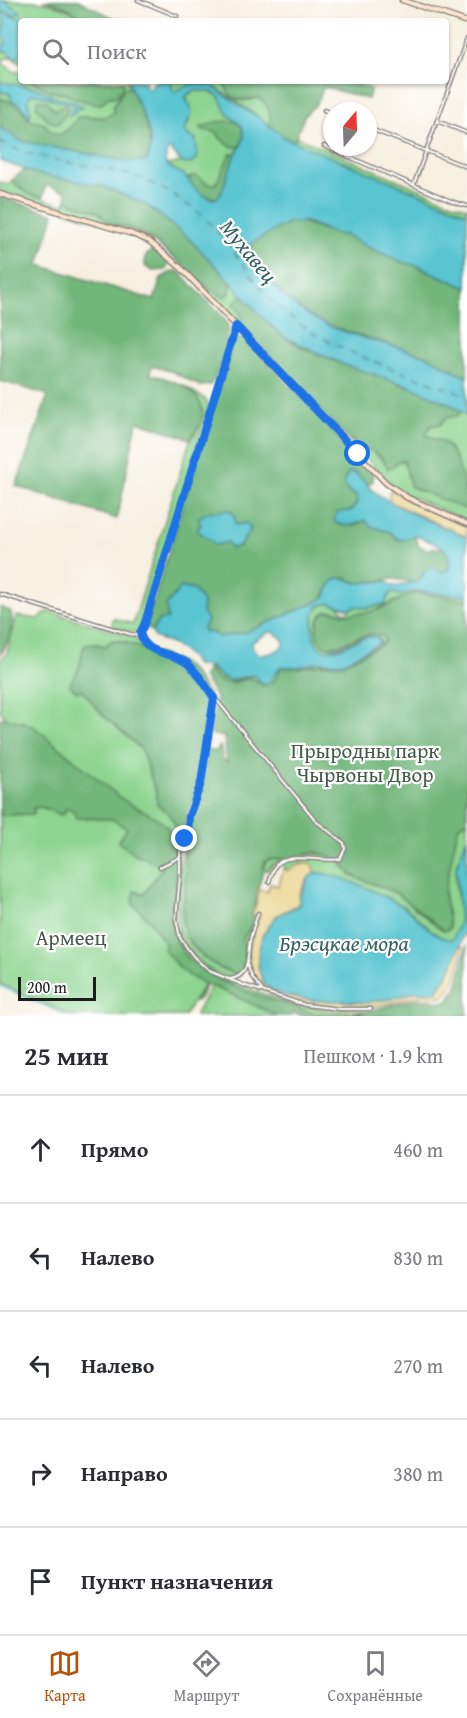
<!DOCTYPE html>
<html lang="ru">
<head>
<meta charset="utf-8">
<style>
	:root { --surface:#fff; --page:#f7f7f7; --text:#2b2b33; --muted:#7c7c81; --line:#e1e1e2; --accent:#b45309 }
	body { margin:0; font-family:"Gentium Book Plus",serif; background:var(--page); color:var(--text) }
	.compass { position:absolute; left:323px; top:102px; width:54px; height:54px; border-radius:50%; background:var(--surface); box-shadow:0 2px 4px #0004; rotate:19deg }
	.scale { position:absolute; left:18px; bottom:15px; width:78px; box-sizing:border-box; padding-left:6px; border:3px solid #1c1c1c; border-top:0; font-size:16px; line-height:21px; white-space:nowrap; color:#1c1c1c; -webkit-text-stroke:4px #fff; paint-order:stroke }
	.stop { position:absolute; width:18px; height:18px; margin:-14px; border:4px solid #1a73e8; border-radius:50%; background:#fff }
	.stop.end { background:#1a73e8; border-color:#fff; box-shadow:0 2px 6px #0008 }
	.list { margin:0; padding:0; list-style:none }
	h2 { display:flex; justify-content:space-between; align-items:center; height:78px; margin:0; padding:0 24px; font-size:26px }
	h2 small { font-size:20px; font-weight:400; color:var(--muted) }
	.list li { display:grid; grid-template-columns:39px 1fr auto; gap:18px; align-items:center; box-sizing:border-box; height:108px; padding:0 24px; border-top:2px solid var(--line) }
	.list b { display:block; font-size:22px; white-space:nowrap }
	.list em { font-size:20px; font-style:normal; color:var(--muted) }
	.icon { flex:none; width:33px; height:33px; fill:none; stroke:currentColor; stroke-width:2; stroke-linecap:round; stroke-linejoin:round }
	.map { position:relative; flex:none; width:467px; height:1016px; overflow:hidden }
	.search { position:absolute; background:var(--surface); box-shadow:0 2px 4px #0004; left:18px; right:18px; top:18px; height:66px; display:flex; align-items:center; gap:15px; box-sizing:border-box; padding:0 21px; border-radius:6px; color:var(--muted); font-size:22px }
	.sheet { height:618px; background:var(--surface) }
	nav { display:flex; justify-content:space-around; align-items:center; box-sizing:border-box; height:84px; border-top:2px solid var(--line); background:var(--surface); font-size:16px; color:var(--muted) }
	nav a { display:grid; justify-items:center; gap:3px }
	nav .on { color:var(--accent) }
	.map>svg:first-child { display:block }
	.green { fill:#8cd48f; stroke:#547856; stroke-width:1.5 }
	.forest { fill:#71b67a; stroke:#46694b; stroke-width:1.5; fill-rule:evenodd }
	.sand { fill:#eeda9e; stroke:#857b5d; stroke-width:1.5 }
	.water { fill:#59c5d1; stroke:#3a7076; stroke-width:1.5; fill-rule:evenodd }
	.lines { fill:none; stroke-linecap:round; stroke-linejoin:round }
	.stream { stroke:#59c5d1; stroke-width:1.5 }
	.ferry { stroke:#346064; stroke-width:1.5; stroke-dasharray:8 6; stroke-linecap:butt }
	.street-casing { stroke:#8a867e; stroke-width:5 }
	.secondary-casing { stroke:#8a867e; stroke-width:7 }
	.street { stroke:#fff; stroke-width:2 }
	.secondary { stroke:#fde4d0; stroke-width:4 }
	.route { stroke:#1a73e8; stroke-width:8 }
	.labels { text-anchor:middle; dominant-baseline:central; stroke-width:4.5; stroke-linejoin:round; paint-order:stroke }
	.park-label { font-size:21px; fill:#435c44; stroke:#fff }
	.water-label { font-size:22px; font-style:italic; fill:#346064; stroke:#fff }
</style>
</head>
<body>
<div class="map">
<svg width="467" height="1016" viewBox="0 0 467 1016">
	<rect width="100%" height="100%" fill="#fff"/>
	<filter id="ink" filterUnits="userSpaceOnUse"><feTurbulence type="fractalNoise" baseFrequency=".0167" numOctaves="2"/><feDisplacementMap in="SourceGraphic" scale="12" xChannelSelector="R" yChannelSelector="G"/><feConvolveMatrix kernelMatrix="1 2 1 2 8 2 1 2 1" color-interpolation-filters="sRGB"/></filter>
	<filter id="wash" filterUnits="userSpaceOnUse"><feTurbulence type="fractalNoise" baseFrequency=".008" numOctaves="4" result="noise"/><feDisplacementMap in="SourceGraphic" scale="24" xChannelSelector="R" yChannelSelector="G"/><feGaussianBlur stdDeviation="1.35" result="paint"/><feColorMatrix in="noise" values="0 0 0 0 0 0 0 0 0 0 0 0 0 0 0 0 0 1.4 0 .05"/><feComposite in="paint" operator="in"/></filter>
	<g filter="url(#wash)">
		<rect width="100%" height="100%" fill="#f7f0e1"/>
		<g class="green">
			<path d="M0 0C27 0 53 0 76 14L75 21H21V64L11 57 4 59 2 63 15 72 21 71V81H31L52 92 64 93 95 104 103 103 108 97H114L123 85 122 81H128L130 86C120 92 113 103 113 114L104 117 84 116 63 133 58 135 49 130 45 124 30 120 20 107 6 100 0 99Z"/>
			<path d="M171 81H223C226 89 234 101 243 101 248 101 253 99 258 98 270 104 271 115 270 127 262 119 216 85 207 84 195 82 186 88 175 91L172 89Z"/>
			<polygon points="194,91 209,91 216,93 223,101 227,114 239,123 243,140 235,155 222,191 189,183 183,175 167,165 181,162 190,164 198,156 195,139 188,135 184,130 188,124 191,111 186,96"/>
			<polygon points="297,137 452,203 467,207 467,213 290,141 294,140"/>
			<path d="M12 180C21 188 29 198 43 197V199L63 205 68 201 98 212 108 223 129 228 146 236 172 257 155 243 138 234 0 191V182L7 185Z"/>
			<polygon points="189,273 209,289 231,284 230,282 245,298 242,297 234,304 240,312 247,334"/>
			<path d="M181 384 205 399 209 406 153 591 149 593 147 599 148 604 141 630 137 633 112 627 113 618 133 624 190 440C209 418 204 400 181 384Z"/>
			<path d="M461 411 467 415V495C461 480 458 457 447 445 441 439 431 440 426 434L431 425 441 424 446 418 459 414Z"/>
			<polygon points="346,437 367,447 386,463 387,467 390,468 401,460 404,461 408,473 410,486 467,510 467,521 409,496 396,489"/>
			<path d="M417 591 467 596V600C450 600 434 592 417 594 400 595 387 608 370 612 364 613 354 614 347 614 343 614 338 611 334 611 322 609 316 621 316 632 317 636 318 641 322 644 341 658 362 624 383 636L385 642 342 664H322L298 668H281L275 680 269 685H261L251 678C234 679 222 691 211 671L207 670V667C214 668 213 671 219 676 230 684 242 677 254 675L260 681 268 683 280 667H298L317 662 342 663 348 661 381 643 380 640C368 629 352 644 341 649 335 651 328 651 321 649 309 638 313 622 316 608L328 603 339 606 343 612 347 613 351 607 358 606 366 608 384 605 389 595 392 592 399 595Z"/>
			<path d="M47 612H52L131 636 140 640 151 652C143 648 121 639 112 640 111 641 105 645 105 646L93 643 86 644 81 689 103 715 141 749 156 792 157 804 170 815 180 833H185L178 851 179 874 174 924 181 943 197 962 219 978 289 1003 332 1011H364C350 1016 335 1016 319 1014 312 1014 305 1010 298 1008 270 999 232 990 207 974 192 964 176 945 172 927L176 863 174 847 167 827 157 818 143 813 120 798 36 729 24 722 6 719 0 711V660L7 653 17 616 38 619Z"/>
			<polygon points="41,807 62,815 67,808 74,811 76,817 112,819 127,829 118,841 136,854 163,866 144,894 133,904 150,921 189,976 203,983 203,987 184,1016 72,1016 0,984 0,815 34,814 33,808"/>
			<path d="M467 822C467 827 467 832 467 836 465 850 456 861 455 876 455 895 467 926 452 940 435 939 422 920 410 911 394 899 333 871 315 873L311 863 298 865 289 871 284 869 285 862C277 861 272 864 267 871L263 869 267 860C295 860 317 845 342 862V866L356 877 396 893 442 930 448 914 445 899V884L458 828 461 823Z"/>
			<path d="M184 846C183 854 186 861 186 869 186 907 171 937 210 962 218 968 230 974 240 973L245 959 243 939 250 928 252 915 256 916 248 939 245 968 239 977C214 981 187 954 179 931 177 922 181 855 184 846Z"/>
			<polygon points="211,986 212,986 278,1016 195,1016"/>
		</g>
		<g class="forest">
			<path d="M43 0H78L120 21H75L77 16C68 5 56 4 43 0Z"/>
			<polygon points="31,81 122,81 124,87 116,96 108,97 101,104 95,104 71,97 64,93 52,92"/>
			<path d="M223 81H350L371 89 368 99 324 87 316 104 305 115 295 139 292 141 280 135 270 127C271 115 270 104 258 98 240 100 231 104 223 81Z"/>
			<path d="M130 86C140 108 156 136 147 161L144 163 119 160 21 141 0 127V99L6 100 20 107 30 120 45 124 51 132 60 135 71 127 78 117C90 115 104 122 114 112L113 106 123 91Z"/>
			<polygon points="38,100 46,101 55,110 64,106 67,106 68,109 65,116 57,124 49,121 36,106"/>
			<path d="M230 121C245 123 248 136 239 147 229 148 221 140 216 132L203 130 200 128 216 122Z"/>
			<path d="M233 153 235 155 222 191 218 198C205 199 194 189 187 179L195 175 208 184H216L230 154Z"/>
			<path d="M24 170 102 186 145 204 185 235 214 264 231 284 229 294 224 297 209 289 157 243 147 236 129 228 108 223 98 212 68 201 65 204 67 192 46 185 43 197C29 198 21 189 12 180Z"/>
			<path d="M0 197 54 214 39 265 154 300 161 278 173 271H178L224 318C227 323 229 326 229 331 229 343 218 378 210 385L200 386 173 372 152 366 150 374C184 382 223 402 190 439L137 421 117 519 16 486 48 395 0 381Z"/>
			<path d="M299 221 337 234 347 235C386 255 427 270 467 288V377L427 356 320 323 288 300 259 271 250 253V248L253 241 266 233 289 222Z"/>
			<polygon points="151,251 155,251 167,261 168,266 165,270 153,271 145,266 145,257"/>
			<path d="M244 297C260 311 271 330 291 341 345 371 408 379 461 411L457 416 446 418 440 425H431L426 434C431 440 441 439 447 445 459 458 467 493 467 510L411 487 404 461H399L388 469C382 450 359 448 346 437L246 331 240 312 234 303 239 298Z"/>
			<path d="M238 338 246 339 373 474V481L367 485 356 473 350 472C344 477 344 484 347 491L355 495 358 501 351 511 338 512V524L354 526 366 520C371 529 379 527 388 531 393 534 394 539 400 540 406 541 409 536 414 535L419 546 429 550 434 547 439 549 442 547C449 553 452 562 448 570L442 572 430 567 422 575 421 581 411 584 409 581 393 579 359 583 344 578 336 579 331 583 323 599 244 633 218 637 214 633 205 632 203 628 207 620 202 613 203 602 191 589 181 587 166 606 168 619 164 621 160 619 152 632 148 628 147 622 233 342ZM228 510 233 513 236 525 245 524 251 529 240 546 231 548 227 542 216 545 209 538 200 533 198 527 201 524 198 519 211 512Z"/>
			<path d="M418 593 467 600V822L461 823 458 828 444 894 450 928 445 931 396 893 351 875C346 870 343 863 340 860 338 859 320 853 317 852 309 852 301 856 294 858 284 860 274 858 265 861L250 927 243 939 245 953 243 970 236 974 220 968 203 957 186 937 183 925 186 870 184 848 189 833 190 816 201 790 208 749 215 752 220 746 223 759 227 762 224 737 211 734 216 697 203 677 204 674 209 670 216 679 224 682 232 683 251 678 264 686 274 682 281 668H298L322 664H342L382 645 385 642 384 638C365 621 325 667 317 635 315 628 318 619 323 613 332 609 337 613 346 614 349 614 366 613 369 612 387 609 400 596 418 593Z"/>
			<path d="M0 607 10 611C16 622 8 646 0 655Z"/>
			<path d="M113 640 141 647 180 662 190 669 209 695 210 716 199 785 187 816 184 834 180 833 170 815 157 804 156 792 141 749 103 715 81 689 78 692 70 686C71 678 77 675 79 668 85 649 77 639 105 646Z"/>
			<path d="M0 718 20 721 33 726 122 799C135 808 161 816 168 829 184 856 172 890 172 919 170 970 246 992 284 1004 295 1007 308 1013 319 1014 325 1015 331 1015 337 1016H303L293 1013 291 1016H278L213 986 205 984 202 995 196 1001 194 1000 203 987V983C183 973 177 967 164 949L166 945 150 921 133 904 134 891 144 894 163 867 136 854 118 842 127 829 112 819 76 818 74 811 67 808 62 815 41 807 33 808 34 814 0 815Z"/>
			<polygon points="467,944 467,1016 349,1016 416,999 442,1002 448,1000 457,987"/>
		</g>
		<g class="sand">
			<polygon points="391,489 406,499 467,525 467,537 390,502 389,494"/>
			<path d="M311 863 315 873C306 878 297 895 299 904L276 916 262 936 258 965 268 988 283 995 314 1001H345L363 1003 395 998 414 992 432 993 452 966 460 945 463 947C460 961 457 984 445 994 437 1000 423 995 414 997 399 1001 384 1006 368 1007 340 1010 288 1006 265 990 258 985 252 975 250 967 246 950 254 932 259 917L252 915 257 902 258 889 267 892 270 884 278 886 284 869 289 871 298 865Z"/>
		</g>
		<g class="water">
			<polygon points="0,0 5,1 21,12 14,15 7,11 2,12 3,14 35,21 21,21 21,55 15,58 21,64 6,51 0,50 0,47 6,44 3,34 5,21 0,16"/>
			<path d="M128 81H145L146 87 150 89 155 81H171L172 89 175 91 192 84 211 85 246 110 257 116 285 138 467 213V288L418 266 402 262 361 244 347 235 337 234 306 222H289L252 243 250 251C254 268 262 272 273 284 313 333 369 337 426 356 440 361 452 372 467 377V415L450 404 406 385 342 364 284 337 263 318 214 264 185 235 145 204 102 186 38 174 0 161V127L21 141 119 160 146 162C160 136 136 105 128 81ZM209 91 219 96 227 114 242 126 244 135 242 144 233 159 221 194 215 199C200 197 194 186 185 176 179 170 170 170 165 162L167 151 170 149 182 163 190 164 197 159 196 139 188 135 184 130C188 120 198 111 186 100V96L193 91Z"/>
			<path d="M0 82 36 88 56 98 72 101 84 107 76 109 73 115 69 116 74 106 73 104 57 101 34 93C25 97 28 105 31 112L30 117 20 104 11 100 10 94 0 92Z"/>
			<path d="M350 472C361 474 366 486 375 492 403 512 436 523 467 537V596L417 591 399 595 392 592 389 595 385 604 366 608 358 606 349 609 329 603 318 606C311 618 310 639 321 649 343 654 357 634 378 637L380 643 342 663 318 662 298 667H280L271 680 266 684 261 682 254 675 229 680 220 676 211 667 197 666 188 655 174 645 154 637 152 631 159 620 168 619 166 606 181 587 194 590 203 602 202 613 207 620 203 628 205 632 214 633 218 637 244 633 317 602 325 597 331 583 338 578 347 579 356 583 386 581 393 586 420 581 423 573 430 567 442 572 448 570C457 548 429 541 414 535L404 540 398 539 390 532 370 526 365 520C356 525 347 528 336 523L334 519 338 512 351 511 358 501 357 496C347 489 337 486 350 472ZM270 632 275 633 284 641 283 646C273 654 253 662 252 642Z"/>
			<polygon points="228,510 233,513 236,525 246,523 251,528 241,544 234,548 231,548 227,542 216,545 197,530 201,525 198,518 209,512"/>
			<path d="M467 838V932L463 936 451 969 437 992H414L395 998 365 1003 345 1001H314L283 995 271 990 264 984 259 970 258 955 262 936 276 916 299 905C298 896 302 892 306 884 308 879 309 875 314 874 330 868 389 898 404 907 418 916 437 942 453 939L460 922 456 868Z"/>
		</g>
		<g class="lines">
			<polyline class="stream" points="0,986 67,1016"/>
			<path class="ferry" d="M0 142C52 168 114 161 165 190 188 203 212 222 227 243 245 266 260 290 282 310 327 351 410 374 467 395"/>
		</g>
	</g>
	<g filter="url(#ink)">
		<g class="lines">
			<g class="street-casing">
				<g id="street">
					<polyline points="138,0 177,16"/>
					<polyline points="324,110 332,114"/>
					<polyline points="437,121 467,133"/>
					<polyline points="368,128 467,167"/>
					<polyline points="324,146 453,202 467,206"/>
					<polyline points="414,184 467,38"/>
					<polyline points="0,594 130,634 137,635 141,631 236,325"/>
					<path d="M140 633C147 656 171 651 187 663 198 672 206 686 214 698L200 788 189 815 187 832 180 852V875L176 919 180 938 193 956 209 971 246 986 305 1005 340 1009H371"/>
					<path d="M215 698 317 822 344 843 345 849 340 859C326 863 290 852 277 864 273 868 271 877 269 882"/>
					<polyline points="160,867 180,857"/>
					<polyline points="247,964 252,977 262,990"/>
					<path d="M230 979C250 977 247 956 250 941 252 931 255 922 258 913"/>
				</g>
			</g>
			<g class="secondary-casing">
				<g id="secondary">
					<polyline points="402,0 467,22"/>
					<polyline points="0,194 132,234 149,241 181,268 386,483 408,498 467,524"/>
				</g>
			</g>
			<use href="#street" class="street"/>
			<use href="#secondary" class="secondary"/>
		</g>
	</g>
	<g class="lines" filter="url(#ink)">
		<path class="route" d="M185 839 188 832 189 816 201 783 214 698C206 686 198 672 187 663 171 651 146 656 140 633L145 623 236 326 358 454"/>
	</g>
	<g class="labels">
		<g class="park-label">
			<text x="365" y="750">Прыродны парк<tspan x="365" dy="24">Чырвоны Двор</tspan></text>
			<text x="71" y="937">Армеец</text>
		</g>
		<g class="water-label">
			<text transform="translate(249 251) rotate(50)">Мухавец</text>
			<text x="344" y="943">Брэсцкае мора</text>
		</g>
	</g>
</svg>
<svg class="compass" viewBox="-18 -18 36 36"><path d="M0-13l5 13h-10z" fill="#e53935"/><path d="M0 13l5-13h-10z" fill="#7c7c81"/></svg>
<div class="scale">200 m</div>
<div class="stop" style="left:358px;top:454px"></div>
<div class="stop end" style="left:185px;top:839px"></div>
<div class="search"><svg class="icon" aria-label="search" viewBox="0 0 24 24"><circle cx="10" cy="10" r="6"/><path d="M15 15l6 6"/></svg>Поиск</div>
</div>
<section class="sheet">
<h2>25 мин<small>Пешком · 1.9 km</small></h2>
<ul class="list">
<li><svg class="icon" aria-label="ahead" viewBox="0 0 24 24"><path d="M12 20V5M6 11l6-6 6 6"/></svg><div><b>Прямо</b></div><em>460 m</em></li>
<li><svg class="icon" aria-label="left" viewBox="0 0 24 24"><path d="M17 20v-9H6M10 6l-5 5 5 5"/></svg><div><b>Налево</b></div><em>830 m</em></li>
<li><svg class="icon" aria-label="left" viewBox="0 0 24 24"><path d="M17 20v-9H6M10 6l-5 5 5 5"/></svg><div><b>Налево</b></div><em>270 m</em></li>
<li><svg class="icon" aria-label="right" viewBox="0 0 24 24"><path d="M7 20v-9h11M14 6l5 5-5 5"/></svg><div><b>Направо</b></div><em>380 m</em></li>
<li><svg class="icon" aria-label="arrive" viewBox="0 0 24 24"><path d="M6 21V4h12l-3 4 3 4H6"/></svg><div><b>Пункт назначения</b></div></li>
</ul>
</section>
<nav>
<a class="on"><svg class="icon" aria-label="map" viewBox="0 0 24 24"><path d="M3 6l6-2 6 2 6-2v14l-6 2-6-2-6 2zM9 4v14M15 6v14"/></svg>Карта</a>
<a><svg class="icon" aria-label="directions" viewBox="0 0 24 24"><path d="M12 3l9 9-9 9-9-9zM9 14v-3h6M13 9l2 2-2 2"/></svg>Маршрут</a>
<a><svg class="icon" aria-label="saved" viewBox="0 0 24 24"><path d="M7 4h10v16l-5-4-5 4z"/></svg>Сохранённые</a>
</nav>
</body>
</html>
